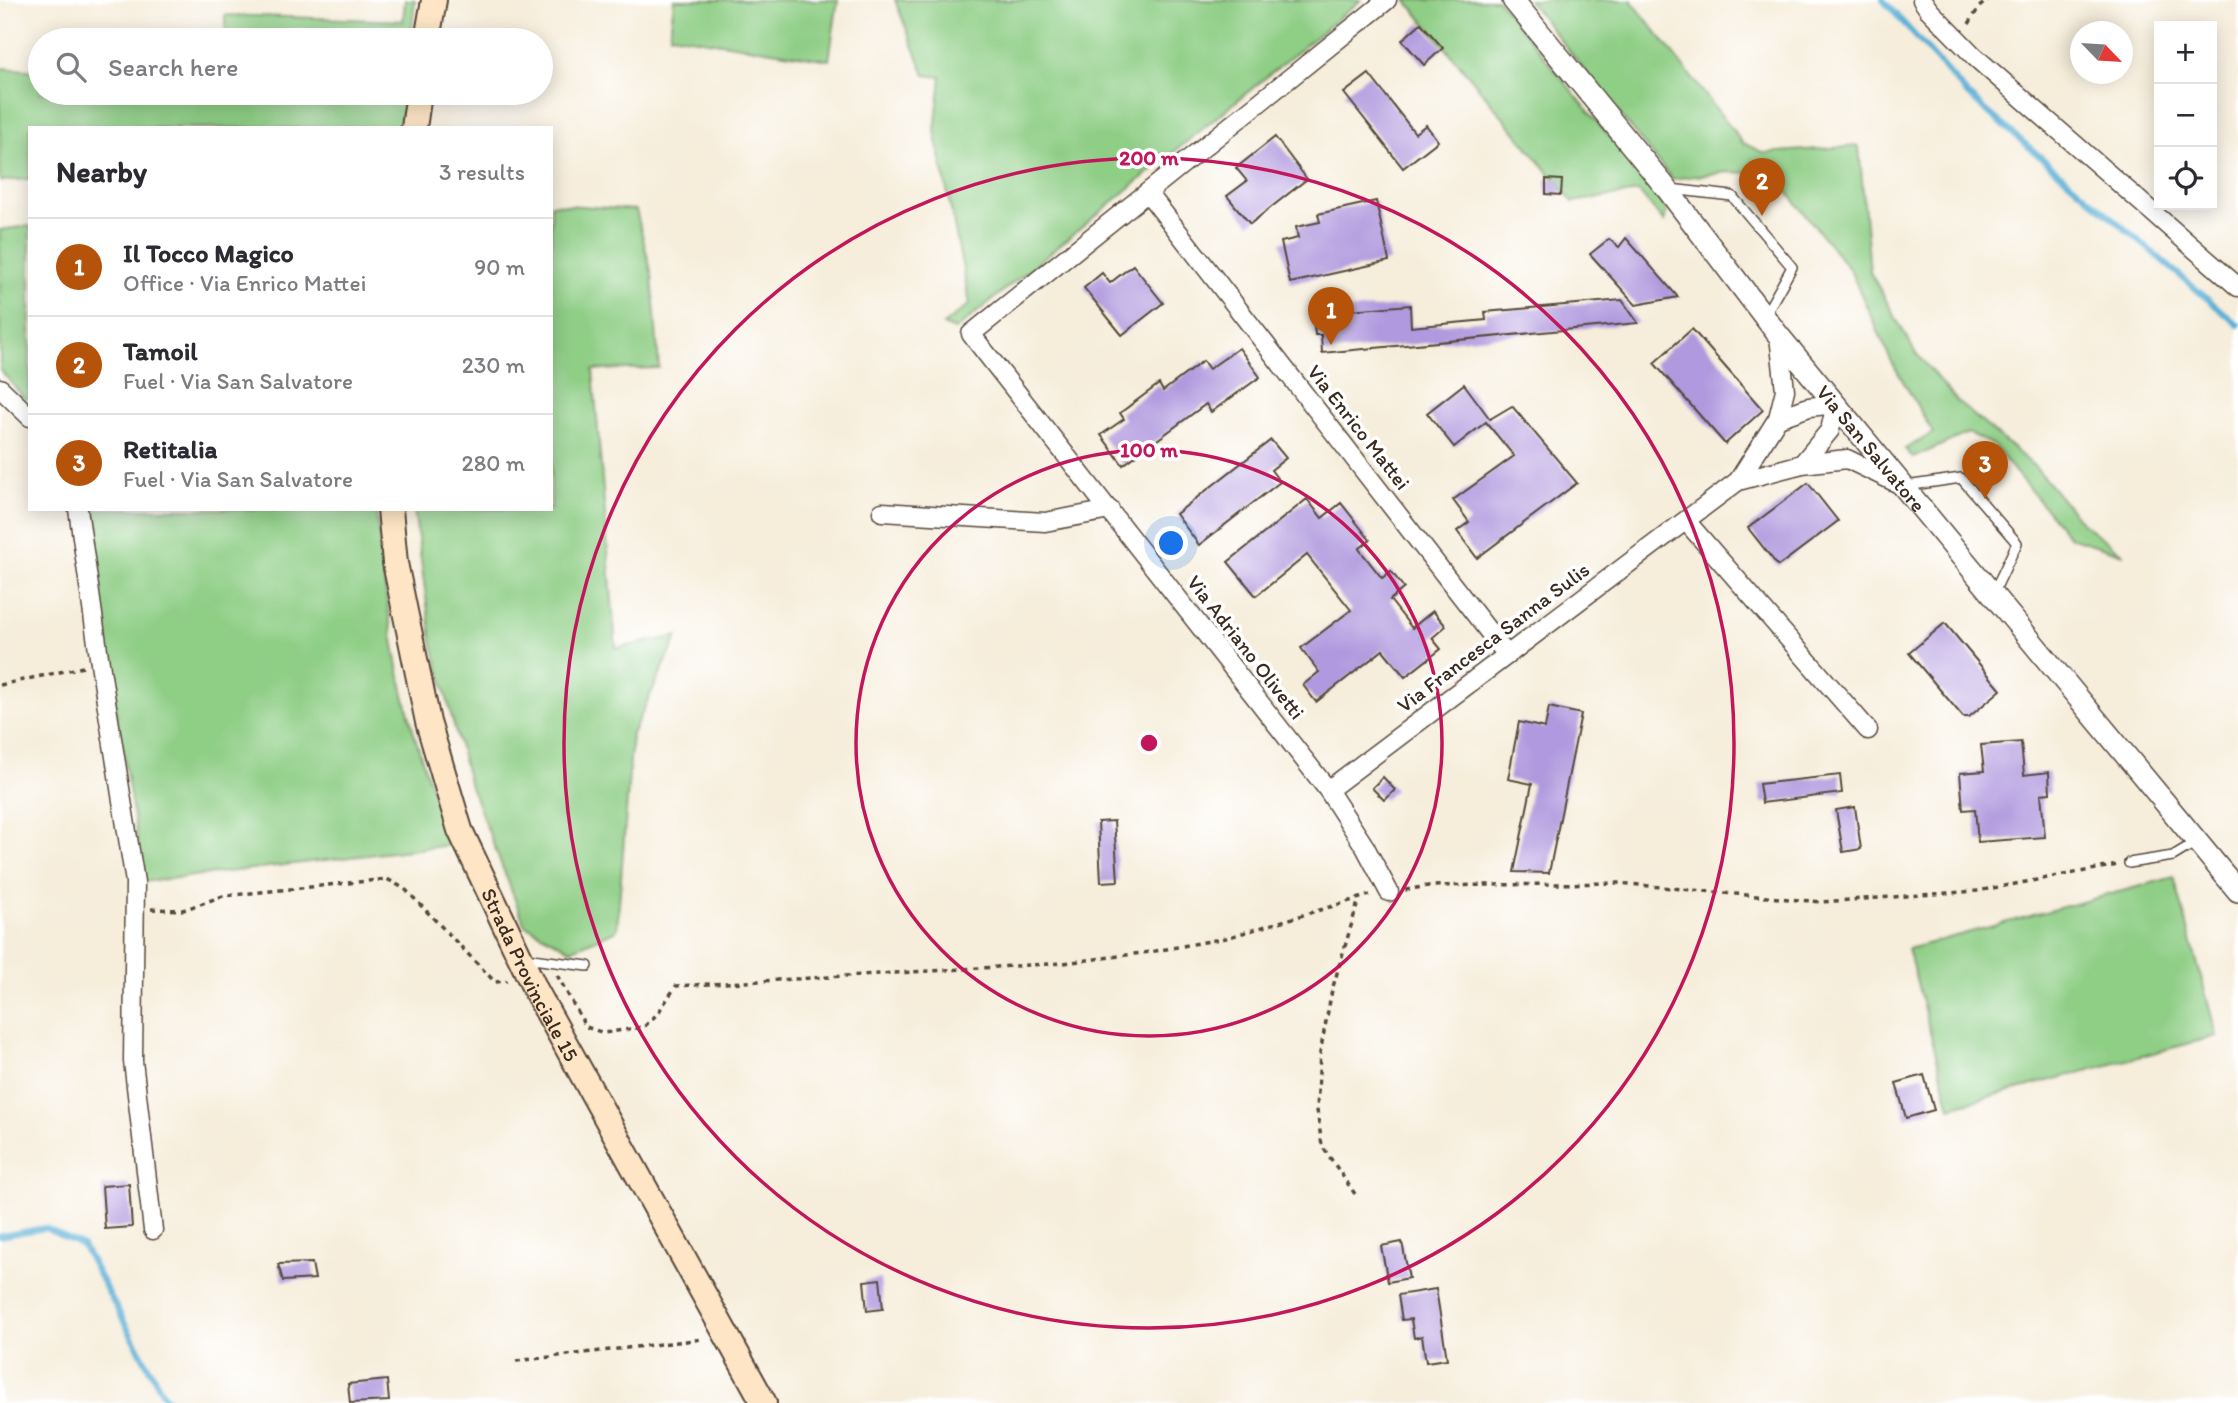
<!DOCTYPE html>
<html lang="en">
<head>
<meta charset="utf-8">
<style>
	:root { --surface:#fff; --page:#f7f7f7; --text:#2b2b33; --muted:#7c7c81; --line:#e1e1e2; --accent:#b45309 }
	body { margin:0; font-family:Itim,sans-serif; background:var(--page); color:var(--text) }
	.controls { position:absolute; right:21px; top:21px; display:grid; overflow:hidden; border-radius:0px; box-shadow:0 4px 18px #0003 }
	.controls button { width:63px; height:63px; display:grid; place-items:center; padding:0; border:0; border-bottom:2px solid var(--line); background:var(--surface); color:var(--text); font:35px sans-serif }
	.compass { position:absolute; left:2070px; top:21px; width:63px; height:63px; border-radius:50%; background:var(--surface); box-shadow:0 4px 18px #0003; rotate:115deg }
	.you { position:absolute; left:1172px; top:544px; width:24px; height:24px; margin:-18px; border:5px solid #fff; border-radius:50%; background:#1a73e8; box-shadow:0 0 0 10px #1a73e833 }
	.badge { display:grid; place-items:center; width:46px; height:46px; border-radius:50%; background:var(--accent); color:#fff; font-size:23px; font-weight:700 }
	.pin { position:absolute; translate:-50% -58px; filter:drop-shadow(0 2px 4px #0008) }
	.pin::after { content:''; position:absolute; top:37px; width:24px; height:21px; background:inherit; clip-path:polygon(0 0,100% 0,50% 100%) }
	.list { margin:0; padding:0; list-style:none }
	h2 { display:flex; justify-content:space-between; align-items:center; height:91px; margin:0; padding:0 28px; font-size:30px }
	h2 small { font-size:23px; font-weight:400; color:var(--muted) }
	.list li { display:grid; grid-template-columns:46px 1fr auto; gap:21px; align-items:center; box-sizing:border-box; height:98px; padding:0 28px; border-top:2px solid var(--line) }
	.list b { display:block; font-size:26px; white-space:nowrap }
	.list p { margin:0; font-size:23px; white-space:nowrap; color:var(--muted) }
	.list em { font-size:23px; font-style:normal; color:var(--muted) }
	.icon { flex:none; width:38px; height:38px; fill:none; stroke:currentColor; stroke-width:2; stroke-linecap:round; stroke-linejoin:round }
	.map { position:relative; flex:none; width:2238px; height:1403px; overflow:hidden }
	.search { position:absolute; background:var(--surface); box-shadow:0 4px 18px #0003; left:28px; top:28px; width:525px; height:77px; display:flex; align-items:center; gap:18px; box-sizing:border-box; padding:0 24px; border-radius:38px; color:var(--muted); font-size:26px }
	.panel { position:absolute; background:var(--surface); box-shadow:0 4px 18px #0003; left:28px; top:126px; width:525px; height:385px; border-radius:0px }
	.map>svg:first-child { display:block }
	.green { fill:#8ece85; stroke:#647c52; stroke-width:2 }
	.lines { fill:none; stroke-linecap:round; stroke-linejoin:round }
	.stream { stroke:#5ab0d6; stroke-width:6 }
	.building { fill:#b099de }
	.service-casing { stroke:#57473a; stroke-width:12 }
	.minor-casing { stroke:#57473a; stroke-width:21 }
	.tertiary-casing { stroke:#57473a; stroke-width:24 }
	.secondary-casing { stroke:#57473a; stroke-width:28 }
	.path { stroke:#57473a; stroke-width:3.5; stroke-dasharray:5 5; stroke-linecap:butt }
	.service { stroke:#fff; stroke-width:9 }
	.minor { stroke:#fff; stroke-width:18 }
	.tertiary { stroke:#fff; stroke-width:21 }
	.secondary { stroke:#fde5c5; stroke-width:24 }
	.ring { fill:none; stroke:#c2185b; stroke-width:3.5 }
	.labels { text-anchor:middle; dominant-baseline:central; stroke-width:7; stroke-linejoin:round; paint-order:stroke }
	.street-label { font-size:21px; fill:#3b2a1e; stroke:#fff }
	.centre { fill:#c2185b; stroke:#fff; stroke-width:3.5 }
	.ring-label { font-size:21px; text-anchor:middle; font-weight:bold; fill:#c2185b; stroke:#fff; stroke-width:7; stroke-linejoin:round; paint-order:stroke }
</style>
</head>
<body>
<div class="map">
<svg width="2238" height="1403" viewBox="0 0 2238 1403">
	<rect width="100%" height="100%" fill="#fff"/>
	<filter id="ink" filterUnits="userSpaceOnUse"><feTurbulence type="fractalNoise" baseFrequency=".0143" numOctaves="2"/><feDisplacementMap in="SourceGraphic" scale="14" xChannelSelector="R" yChannelSelector="G"/><feConvolveMatrix kernelMatrix="1 2 1 2 8 2 1 2 1" color-interpolation-filters="sRGB"/></filter>
	<filter id="wash" filterUnits="userSpaceOnUse"><feTurbulence type="fractalNoise" baseFrequency=".00686" numOctaves="4" result="noise"/><feDisplacementMap in="SourceGraphic" scale="28" xChannelSelector="R" yChannelSelector="G"/><feGaussianBlur stdDeviation="1.57" result="paint"/><feColorMatrix in="noise" values="0 0 0 0 0 0 0 0 0 0 0 0 0 0 0 0 0 1.4 0 .05"/><feComposite in="paint" operator="in"/></filter>
	<g filter="url(#wash)">
		<rect width="100%" height="100%" fill="#f6edda"/>
		<g class="green">
			<polygon points="405,0 415,0 411,40 226,40 225,15 403,21"/>
			<polygon points="674,0 838,0 829,60 670,35"/>
			<polygon points="895,0 1361,0 955,330 943,325 970,304 935,131 941,77 925,75"/>
			<polygon points="1406,0 1498,0 1653,190 1667,210 1664,222 1639,192 1573,202"/>
			<polygon points="1528,0 1631,0 1743,143 1764,153 1859,146 1870,272 1915,352 1957,401 2035,467 2081,522 2124,554 2069,537 1993,445 1968,433 1913,458 1905,449 1933,433 1892,362 1850,270 1773,174 1728,172 1672,179"/>
			<polygon points="0,68 40,71 40,93 405,93 400,128 30,128 30,179 0,181"/>
			<polygon points="551,204 636,210 652,275 659,368 593,370 616,648 678,636 632,734 617,930 571,950 525,925 468,779 432,641 414,509 551,509"/>
			<polygon points="30,226 30,398 25,399 0,370 0,230"/>
			<path d="M90 509H376C384 587 394 668 417 743 427 777 440 811 451 845L144 882 112 684 91 532Z"/>
			<polygon points="2174,877 2217,1036 1950,1107 1908,949"/>
		</g>
		<g class="lines">
			<g class="stream">
				<polyline points="1883,0 1969,96 2238,325"/>
				<polyline points="0,1236 45,1228 83,1246 168,1403"/>
			</g>
		</g>
		<g id="blocks">
			<g class="building">
				<polygon points="1421,23 1443,48 1424,65 1402,40"/>
				<polygon points="1369,74 1415,133 1426,125 1438,141 1403,168 1344,93"/>
				<polygon points="1275,137 1307,179 1250,224 1227,196 1247,181 1236,168"/>
				<polygon points="1546,179 1562,180 1561,195 1546,194"/>
				<polygon points="1376,201 1389,261 1290,283 1281,242 1298,238 1296,227 1320,222 1318,214"/>
				<polygon points="1626,238 1678,297 1636,305 1590,254 1609,239 1619,247"/>
				<polygon points="1133,265 1163,303 1122,335 1084,288 1102,273 1110,283"/>
				<polygon points="1622,300 1638,323 1322,353 1321,335 1315,335 1313,313 1410,305 1411,327 1486,320 1485,312"/>
				<polygon points="1692,329 1763,410 1725,444 1654,363"/>
				<polygon points="1239,348 1260,377 1211,412 1206,404 1123,465 1101,435 1124,419 1120,413 1159,384 1163,391 1203,361 1209,369"/>
				<polygon points="1464,384 1490,419 1512,406 1577,483 1477,558 1457,531 1469,522 1453,500 1514,456 1486,422 1454,447 1427,413"/>
				<polygon points="1271,440 1286,458 1271,470 1280,482 1199,545 1176,514"/>
				<polygon points="1808,483 1838,521 1778,566 1748,528"/>
				<polygon points="1307,499 1322,518 1341,503 1370,540 1359,549 1382,578 1391,571 1404,588 1390,600 1412,628 1433,611 1446,626 1432,638 1441,649 1405,677 1383,650 1316,702 1303,685 1319,672 1301,648 1351,610 1307,555 1256,596 1228,562"/>
				<polygon points="1945,623 2001,690 1969,717 1963,717 1909,653"/>
				<polygon points="1549,707 1581,714 1549,873 1514,872 1532,784 1508,779 1519,722 1545,728"/>
				<polygon points="2021,742 2024,775 2049,772 2050,793 2041,794 2045,837 1978,842 1975,809 1963,810 1960,773 1984,771 1981,745"/>
				<polygon points="1840,775 1842,793 1762,803 1759,784"/>
				<polygon points="1383,777 1395,790 1384,800 1372,788"/>
				<polygon points="1855,807 1861,849 1843,852 1836,810"/>
				<polygon points="1114,821 1118,881 1101,882 1098,822"/>
				<polygon points="1924,1075 1934,1110 1906,1118 1896,1083"/>
				<polygon points="129,1184 132,1227 105,1229 102,1186"/>
				<polygon points="1402,1242 1409,1278 1388,1282 1381,1246"/>
				<polygon points="312,1263 315,1279 283,1281 278,1264"/>
				<polygon points="880,1279 883,1309 867,1311 864,1281"/>
				<polygon points="1436,1289 1447,1359 1426,1362 1422,1336 1414,1338 1411,1319 1402,1320 1398,1295"/>
				<polygon points="387,1380 389,1401 350,1403 348,1384"/>
			</g>
		</g>
	</g>
	<g filter="url(#ink)">
		<use href="#blocks" fill-opacity="0" stroke="#57473a" stroke-width="2"/>
		<g class="lines">
			<g class="service-casing">
				<g id="service">
					<polyline points="1670,189 1732,196 1792,267 1765,315"/>
					<polyline points="1906,486 1961,478 2017,543 1994,592"/>
					<polyline points="2129,863 2173,856 2196,842"/>
					<polyline points="524,958 588,966"/>
				</g>
			</g>
			<g class="minor-casing">
				<g id="minor">
					<polyline points="1387,0 971,334 1328,790 1365,847 1389,892"/>
					<polyline points="1922,0 1929,10 1975,57 2238,287"/>
					<polyline points="1148,193 1507,655"/>
					<polyline points="0,388 30,417"/>
					<polyline points="1778,418 1809,407 1836,404 1830,430 1802,464"/>
					<polyline points="1738,481 1802,464 1847,459 1901,485"/>
					<polyline points="78,509 99,657 135,882 133,1061 153,1230"/>
					<polyline points="882,512 1045,522 1110,510"/>
					<polyline points="1686,521 1868,730"/>
					<polyline points="1328,790 1738,481 1778,418 1785,390 1779,336"/>
				</g>
			</g>
			<g class="tertiary-casing">
				<g id="tertiary">
					<path id="s1" d="M1513 0 1667 189 1779 336 2238 891"/>
				</g>
			</g>
			<g class="secondary-casing">
				<g id="secondary">
					<polyline points="427,40 434,0"/>
					<polyline points="414,128 419,93"/>
					<path id="s2" d="M390 509 395 563 428 722 460 830 536 991 764 1403"/>
				</g>
			</g>
			<g class="path">
				<polyline points="1969,24 1979,7 1988,0"/>
				<polyline points="0,685 83,667"/>
				<polyline points="1405,890 1428,886 1618,883 1821,902 1977,891 2118,865"/>
				<polyline points="151,909 183,910 223,896 387,879 405,889 495,982 507,981"/>
				<polyline points="557,975 586,1027 604,1033 644,1027 658,1013 676,986 1064,963 1150,952 1226,938 1370,895"/>
				<polyline points="1355,1194 1322,1146 1317,1110 1320,1053 1332,990 1359,899"/>
				<polyline points="516,1361 703,1339"/>
			</g>
			<use href="#service" class="service"/>
			<use href="#minor" class="minor"/>
			<use href="#tertiary" class="tertiary"/>
			<use href="#secondary" class="secondary"/>
		</g>
	</g>
	<g class="ring">
		<circle cx="1149" cy="743" r="293"/>
		<circle cx="1149" cy="743" r="585"/>
	</g>
	<g class="labels">
		<g class="street-label">
			<text transform="translate(1359 427) rotate(52)">Via Enrico Mattei</text>
			<text stroke="none"><textPath href="#s1" startOffset="574">Via San Salvatore</textPath></text>
			<text transform="translate(1493 637) rotate(-37)">Via Francesca Sanna Sulis</text>
			<text transform="translate(1246 647) rotate(52)">Via Adriano Olivetti</text>
			<text stroke="none"><textPath href="#s2" startOffset="490">Strada Provinciale 15</textPath></text>
		</g>
	</g>
	<circle cx="1149" cy="743" r="10" class="centre"/>
	<g class="ring-label">
		<text x="1149" y="165">200 m</text>
		<text x="1149" y="457">100 m</text>
	</g>
</svg>
<div class="controls">
<button>+</button>
<button>−</button>
<button><svg class="icon" aria-label="locate" viewBox="0 0 24 24"><circle cx="12" cy="12" r="6"/><path d="M12 2v4M12 18v4M2 12h4M18 12h4"/></svg></button>
</div>
<svg class="compass" viewBox="-18 -18 36 36"><path d="M0-13l5 13h-10z" fill="#e53935"/><path d="M0 13l5-13h-10z" fill="#7c7c81"/></svg>
<div class="you"></div>
<div class="pin badge" style="left:1331px;top:345px">1</div>
<div class="pin badge" style="left:1762px;top:216px">2</div>
<div class="pin badge" style="left:1985px;top:499px">3</div>
<div class="search"><svg class="icon" aria-label="search" viewBox="0 0 24 24"><circle cx="10" cy="10" r="6"/><path d="M15 15l6 6"/></svg>Search here</div>
<section class="panel">
<h2>Nearby<small>3 results</small></h2>
<ul class="list">
<li><span class="badge">1</span><div><b>Il Tocco Magico</b><p>Office · Via Enrico Mattei</p></div><em>90 m</em></li>
<li><span class="badge">2</span><div><b>Tamoil</b><p>Fuel · Via San Salvatore</p></div><em>230 m</em></li>
<li><span class="badge">3</span><div><b>Retitalia</b><p>Fuel · Via San Salvatore</p></div><em>280 m</em></li>
</ul>
</section>
</div>
</body>
</html>
